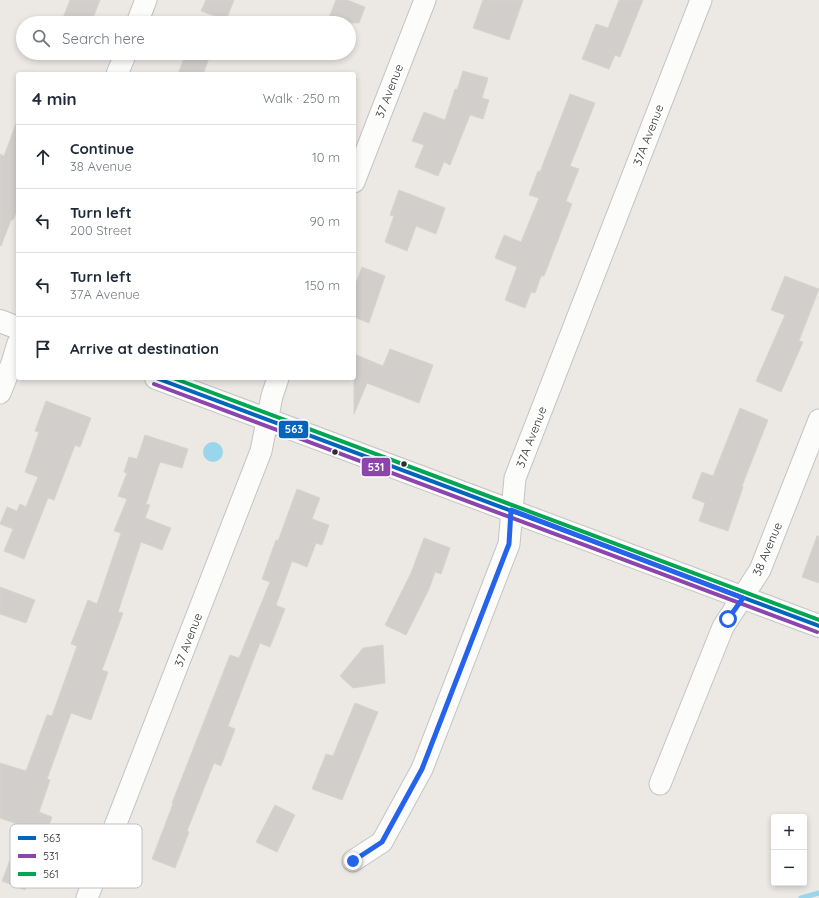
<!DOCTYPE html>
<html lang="en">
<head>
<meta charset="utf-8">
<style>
	:root { --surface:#fff; --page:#f2f2f3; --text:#1f2937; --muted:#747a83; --line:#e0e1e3 }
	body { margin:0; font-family:Quicksand,sans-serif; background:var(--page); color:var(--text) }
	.controls { position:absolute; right:12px; bottom:12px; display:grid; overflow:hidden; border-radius:4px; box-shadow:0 2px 6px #0003 }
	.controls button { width:36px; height:36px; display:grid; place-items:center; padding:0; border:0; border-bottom:1px solid var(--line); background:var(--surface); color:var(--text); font:20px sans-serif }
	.stop { position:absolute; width:12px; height:12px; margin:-9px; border:3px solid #2563eb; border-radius:50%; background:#fff }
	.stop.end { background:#2563eb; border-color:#fff; box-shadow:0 1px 4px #0008 }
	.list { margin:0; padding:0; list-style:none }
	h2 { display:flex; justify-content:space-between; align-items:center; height:52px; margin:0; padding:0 16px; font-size:17px }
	h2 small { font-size:13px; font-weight:400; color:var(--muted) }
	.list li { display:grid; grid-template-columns:26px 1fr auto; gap:12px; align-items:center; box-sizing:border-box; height:64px; padding:0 16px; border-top:1px solid var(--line) }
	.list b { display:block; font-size:15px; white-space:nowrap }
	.list p { margin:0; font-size:13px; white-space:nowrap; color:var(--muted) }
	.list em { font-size:13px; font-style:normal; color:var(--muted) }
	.icon { flex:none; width:22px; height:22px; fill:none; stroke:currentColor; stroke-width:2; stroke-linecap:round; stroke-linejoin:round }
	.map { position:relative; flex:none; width:819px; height:898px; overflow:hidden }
	.search { position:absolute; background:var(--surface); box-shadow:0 2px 6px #0003; left:16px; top:16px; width:340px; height:44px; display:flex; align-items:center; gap:10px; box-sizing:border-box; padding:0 14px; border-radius:22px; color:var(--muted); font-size:15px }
	.panel { position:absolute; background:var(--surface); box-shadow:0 2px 6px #0003; left:16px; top:72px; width:340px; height:308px; border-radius:4px }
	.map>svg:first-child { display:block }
	.water { fill:#99d6ec }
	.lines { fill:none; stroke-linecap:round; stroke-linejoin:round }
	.stream { stroke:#99d6ec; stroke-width:5 }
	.building { fill:#d1cecb; stroke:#d7d4d0 }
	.street-casing { stroke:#c5c4c5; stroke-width:23 }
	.secondary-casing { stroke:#c5c4c5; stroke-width:24 }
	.street { stroke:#fcfcfb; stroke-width:21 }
	.secondary { stroke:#fcfcfb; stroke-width:22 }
	.bus-1-casing { stroke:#fff; stroke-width:7 }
	.bus-2-casing { stroke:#fff; stroke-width:7 }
	.bus-3-casing { stroke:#fff; stroke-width:7 }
	.bus-1 { stroke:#0065bd; stroke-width:4 }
	.bus-2 { stroke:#8e44ad; stroke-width:4 }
	.bus-3 { stroke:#00a651; stroke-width:4 }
	.route { stroke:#2563eb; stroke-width:5 }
	.bus-dot { fill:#2e2e2e; stroke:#fff; stroke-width:1.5 }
	.labels { text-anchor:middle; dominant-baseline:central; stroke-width:3.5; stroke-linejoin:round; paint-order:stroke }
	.street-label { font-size:12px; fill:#2e2e2e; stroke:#fff }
	.key { fill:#fff; stroke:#c0c0c0; stroke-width:1 }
	.key-label { font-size:11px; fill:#2e2e2e }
	.line-badge { stroke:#fff; stroke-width:1.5 }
	.badge-label { font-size:11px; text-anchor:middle; font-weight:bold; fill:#fff }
</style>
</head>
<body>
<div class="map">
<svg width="819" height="898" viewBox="0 0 819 898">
	<rect width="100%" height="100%" fill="#ece8e4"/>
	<circle class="water" cx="213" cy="452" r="10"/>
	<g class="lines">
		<polyline class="stream" points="801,898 819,893"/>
	</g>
	<g class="building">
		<polygon points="70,0 100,0 91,23 61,23"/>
		<polygon points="206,0 234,0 226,20 201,11"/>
		<polygon points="336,0 347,0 365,7 359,23 327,23"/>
		<polygon points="483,0 523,0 509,40 473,28"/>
		<polygon points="619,0 643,0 620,57 615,55 609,69 582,59 596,24 608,28"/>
		<polygon points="186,53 211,53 203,74 178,74"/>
		<polygon points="463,71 488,78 482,98 489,100 483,119 470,115 450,165 444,162 438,176 415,167 424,145 412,141 424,112 445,120 455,89 457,90"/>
		<polygon points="570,94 595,103 570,166 579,169 566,201 572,204 544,276 541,276 535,293 531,292 525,308 505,300 517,267 495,258 504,235 521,242 539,198 529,195 538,171 540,172"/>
		<polygon points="17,121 18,122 18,208 13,220 11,220 1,246 0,246 0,154 4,156"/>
		<polygon points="399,190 445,208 436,234 416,226 407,251 385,242 394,216 390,215"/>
		<polygon points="362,267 385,276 369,323 354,317 354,288"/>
		<polygon points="785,276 819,289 799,341 803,342 781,392 756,381 785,315 771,310"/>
		<polygon points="390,349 433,365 419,403 367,383 354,414 354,354 383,366"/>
		<polygon points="46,401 91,418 80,447 75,445 54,500 48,498 24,559 4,551 13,529 0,524 7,507 17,511 20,504 26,507 38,477 25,472 39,432 35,431"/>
		<polygon points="740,408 768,420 742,486 743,487 728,531 699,521 705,503 692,498 702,472 713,476"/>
		<polygon points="145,435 188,449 182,468 160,462 146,504 150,505 145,518 171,528 162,550 141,542 118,612 123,613 102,670 108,672 91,720 71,713 47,779 50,780 39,812 52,817 25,890 2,881 23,826 0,818 0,763 26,771 47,715 52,716 77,646 71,644 88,600 97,604 121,533 114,531 127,499 118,496 127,473 124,472 129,457 137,459"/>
		<polygon points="297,489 320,498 312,519 329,525 322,545 316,543 307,567 292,561 276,605 285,609 270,647 260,643 228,726 235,729 221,766 214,763 187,831 189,832 175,868 152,859 173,804 172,803 230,655 239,658 270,582 262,579 276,540 278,541"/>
		<polygon points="817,536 819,536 819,583 802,577"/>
		<polygon points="424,538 450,548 441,574 435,572 429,589 406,635 385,625 411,573"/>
		<polygon points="0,587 35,600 26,623 0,614"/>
		<polygon points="383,645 385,683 353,688 340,676 363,648"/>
		<polygon points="355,703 378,712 342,800 312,789 326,754 333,756"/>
		<polygon points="275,805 295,815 277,852 256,842"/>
	</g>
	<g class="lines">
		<g class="street-casing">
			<g id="street">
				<polyline points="137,23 146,0"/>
				<polyline points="117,74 126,53"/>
				<polyline points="354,182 425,0"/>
				<polyline points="0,393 12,363 18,343"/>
				<polyline points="660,784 723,627 760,570 819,420"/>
				<polyline points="353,861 382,842 422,769 509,544 515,478 701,0"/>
				<polyline points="87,898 261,451 272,396 278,378"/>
			</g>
		</g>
		<g class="secondary-casing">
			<g id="secondary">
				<polyline points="0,321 18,328"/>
				<polyline points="156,378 819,626"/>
			</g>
		</g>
		<use href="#street" class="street"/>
		<use href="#secondary" class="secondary"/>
		<g class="bus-1-casing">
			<polyline id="bus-1" points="156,378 819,626"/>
		</g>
		<g class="bus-2-casing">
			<polyline id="bus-2" points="154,384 817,632"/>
		</g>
		<g class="bus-3-casing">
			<polyline id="bus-3" points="173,378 819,620"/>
		</g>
		<use href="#bus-1" class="bus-1"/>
		<use href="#bus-2" class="bus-2"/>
		<use href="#bus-3" class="bus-3"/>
	</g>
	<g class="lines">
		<polyline class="route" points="353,861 382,842 422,769 509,544 511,510 743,598 728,619"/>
	</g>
	<g class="bus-dot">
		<circle cx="335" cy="452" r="3.5"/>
		<circle cx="404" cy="464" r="3.5"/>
	</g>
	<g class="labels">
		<g class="street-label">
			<text transform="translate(389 91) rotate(-69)">37 Avenue</text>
			<text transform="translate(648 135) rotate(-69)">37A Avenue</text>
			<text transform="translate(531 437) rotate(-69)">37A Avenue</text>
			<text transform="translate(767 549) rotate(-67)">38 Avenue</text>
			<text transform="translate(188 640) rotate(-69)">37 Avenue</text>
		</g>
	</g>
	<rect x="10" y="824" width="132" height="64" rx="6" class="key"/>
	<rect x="18" y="836" width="18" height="4" fill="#0065bd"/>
	<rect x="18" y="854" width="18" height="4" fill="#8e44ad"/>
	<rect x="18" y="872" width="18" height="4" fill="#00a651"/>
	<g class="key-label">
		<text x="43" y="842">563</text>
		<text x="43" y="860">531</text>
		<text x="43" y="878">561</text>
	</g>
	<g class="line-badge">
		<rect x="278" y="420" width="31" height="19" rx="4" fill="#0065bd"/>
		<rect x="361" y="457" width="30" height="20" rx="4" fill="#8e44ad"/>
	</g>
	<g class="badge-label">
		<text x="294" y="433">563</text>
		<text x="376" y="471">531</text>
	</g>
</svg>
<div class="controls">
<button>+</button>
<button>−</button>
</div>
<div class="stop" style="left:728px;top:619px"></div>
<div class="stop end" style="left:353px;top:861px"></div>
<div class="search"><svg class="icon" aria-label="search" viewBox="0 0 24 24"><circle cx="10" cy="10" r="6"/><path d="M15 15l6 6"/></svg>Search here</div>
<section class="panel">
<h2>4 min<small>Walk · 250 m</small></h2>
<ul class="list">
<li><svg class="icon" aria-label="ahead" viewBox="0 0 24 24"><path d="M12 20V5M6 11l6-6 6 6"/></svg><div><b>Continue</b><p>38 Avenue</p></div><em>10 m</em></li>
<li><svg class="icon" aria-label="left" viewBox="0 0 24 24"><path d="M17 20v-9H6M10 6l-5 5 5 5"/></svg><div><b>Turn left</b><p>200 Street</p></div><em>90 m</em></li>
<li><svg class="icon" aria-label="left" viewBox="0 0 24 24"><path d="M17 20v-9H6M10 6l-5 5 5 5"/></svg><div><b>Turn left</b><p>37A Avenue</p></div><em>150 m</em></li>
<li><svg class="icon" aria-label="arrive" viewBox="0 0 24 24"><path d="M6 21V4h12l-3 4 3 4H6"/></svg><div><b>Arrive at destination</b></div></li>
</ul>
</section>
</div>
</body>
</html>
